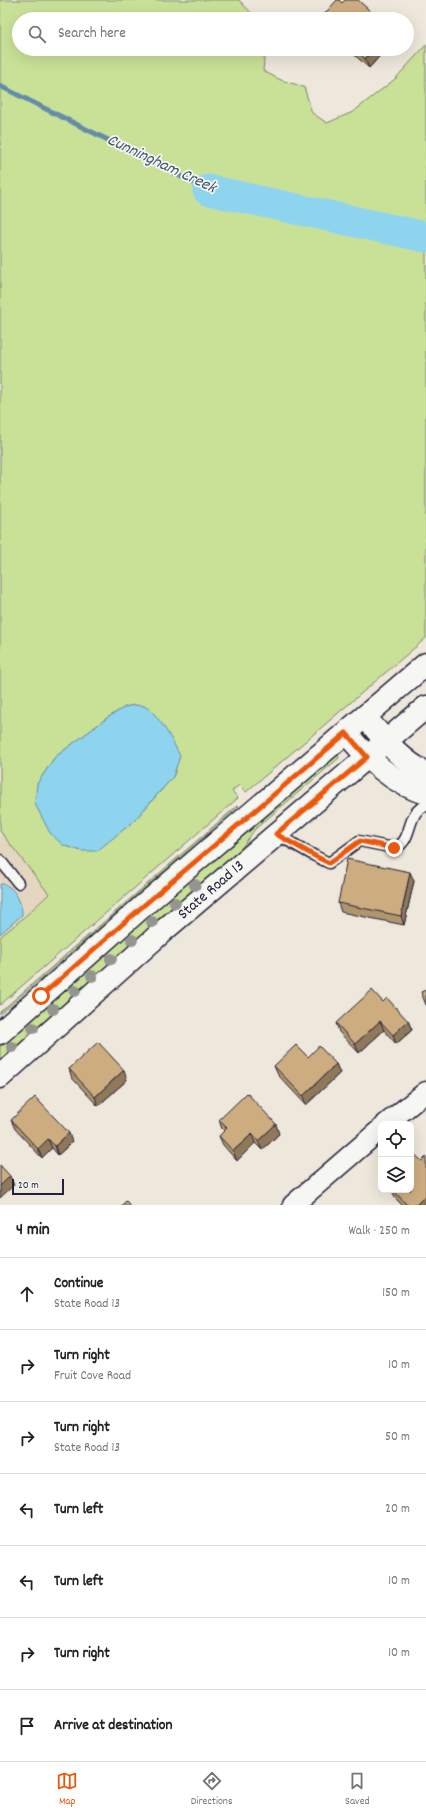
<!DOCTYPE html>
<html lang="en">
<head>
<meta charset="utf-8">
<style>
	:root { --surface:#fff; --page:#f6f6f6; --text:#222; --muted:#767676; --line:#e0e0e0; --accent:#ea580c }
	body { margin:0; font-family:Dekko,sans-serif; background:var(--page); color:var(--text) }
	.controls { position:absolute; right:12px; bottom:12px; display:grid; overflow:hidden; border-radius:8px; box-shadow:0 4px 16px #0002 }
	.controls button { width:36px; height:36px; display:grid; place-items:center; padding:0; border:0; border-bottom:1px solid var(--line); background:var(--surface); color:var(--text); font:20px sans-serif }
	.scale { position:absolute; left:12px; bottom:10px; width:52px; box-sizing:border-box; padding-left:4px; border:2px solid #22223b; border-top:0; font-size:11px; line-height:14px; white-space:nowrap; color:#22223b; -webkit-text-stroke:3px #f6f6f2; paint-order:stroke }
	.stop { position:absolute; width:12px; height:12px; margin:-9px; border:3px solid #ea580c; border-radius:50%; background:#fff }
	.stop.end { background:#ea580c; border-color:#fff; box-shadow:0 1px 4px #0008 }
	.list { margin:0; padding:0; list-style:none }
	h2 { display:flex; justify-content:space-between; align-items:center; height:52px; margin:0; padding:0 16px; font-size:17px }
	h2 small { font-size:13px; font-weight:400; color:var(--muted) }
	.list li { display:grid; grid-template-columns:26px 1fr auto; gap:12px; align-items:center; box-sizing:border-box; height:72px; padding:0 16px; border-top:1px solid var(--line) }
	.list b { display:block; font-size:15px; white-space:nowrap }
	.list p { margin:0; font-size:13px; white-space:nowrap; color:var(--muted) }
	.list em { font-size:13px; font-style:normal; color:var(--muted) }
	.icon { flex:none; width:22px; height:22px; fill:none; stroke:currentColor; stroke-width:2; stroke-linecap:round; stroke-linejoin:round }
	.map { position:relative; flex:none; width:426px; height:1205px; overflow:hidden }
	.search { position:absolute; background:var(--surface); box-shadow:0 4px 16px #0002; left:12px; right:12px; top:12px; height:44px; display:flex; align-items:center; gap:10px; box-sizing:border-box; padding:0 14px; border-radius:22px; color:var(--muted); font-size:15px }
	.sheet { height:556px; background:var(--surface) }
	nav { display:flex; justify-content:space-around; align-items:center; box-sizing:border-box; height:56px; border-top:1px solid var(--line); background:var(--surface); font-size:11px; color:var(--muted) }
	nav a { display:grid; justify-items:center; gap:2px }
	nav .on { color:var(--accent) }
	.map>svg:first-child { display:block }
	.built { fill:#e4d6c0 }
	.green { fill:#c9e197; stroke:#768269; fill-rule:evenodd }
	.water { fill:#8ed4ef; stroke:#638da7 }
	.lines { fill:none; stroke-linecap:round; stroke-linejoin:round }
	.stream { stroke:#638da7; stroke-width:5 }
	.river { stroke:#8ed4ef; stroke-width:31 }
	.service-casing { stroke:#22223b; stroke-width:13 }
	.minor-casing { stroke:#22223b; stroke-width:23 }
	.tertiary-casing { stroke:#22223b; stroke-width:25 }
	.primary-casing { stroke:#22223b; stroke-width:25 }
	.service { stroke:#f6f6f2; stroke-width:10 }
	.minor { stroke:#f6f6f2; stroke-width:20 }
	.tertiary { stroke:#f6f6f2; stroke-width:22 }
	.primary { stroke:#f6f6f2; stroke-width:22 }
	.tree { fill:#959590 }
	.wall { fill:#b0956e; stroke:#22223b }
	.shaded-wall { fill:#90795a; stroke:#22223b }
	.building { fill:#cdad80; stroke:#22223b }
	.route { stroke:#ea580c; stroke-width:5 }
	.labels { text-anchor:middle; dominant-baseline:central; stroke-width:3.5; stroke-linejoin:round; paint-order:stroke }
	.street-label { font-size:16px; fill:#22223b; stroke:#f6f6f2 }
	.water-label { font-size:17px; font-style:italic; fill:#425771; stroke:#f6f6f2 }
</style>
</head>
<body>
<div class="map">
<svg width="426" height="1205" viewBox="0 0 426 1205">
	<rect width="100%" height="100%" fill="#eee7db"/>
	<filter id="ink" filterUnits="userSpaceOnUse"><feTurbulence type="fractalNoise" baseFrequency=".025" numOctaves="2"/><feDisplacementMap in="SourceGraphic" scale="8" xChannelSelector="R" yChannelSelector="G"/><feConvolveMatrix kernelMatrix="1 2 1 2 8 2 1 2 1" color-interpolation-filters="sRGB"/></filter>
	<g filter="url(#ink)">
		<polygon class="built" points="0,831 49,894 21,920 0,937"/>
		<g class="green">
			<path d="M0 0H239L257 19H19V49H265L263 71 281 80 304 87 312 113 327 123 353 112 395 79 426 45V638L246 792 239 785 232 791 238 798 0 1005V937L21 920 49 894 0 831ZM134 705 144 706 176 769 173 777 133 822 37 784 55 757 107 718 125 707Z"/>
			<polygon points="338,754 339,758 255,829 236,856 0,1064 0,1047 245,832"/>
			<polygon points="238,805 239,806 0,1014 0,1012"/>
		</g>
		<g class="water">
			<path d="M134 705C137 706 141 705 144 706 157 711 174 743 180 756L173 777 164 787 133 822 97 851H81L63 845 50 833 35 804 37 784 55 757 107 718 125 707Z"/>
			<path d="M0 884C13 883 23 904 22 915L0 934Z"/>
		</g>
		<g class="lines">
			<polyline class="stream" points="0,86 208,190"/>
			<polyline class="river" points="208,190 426,237"/>
			<g class="service-casing">
				<g id="service">
					<path d="M276 834 315 856 329 863 359 841 394 848C414 843 405 811 426 806"/>
					<polyline points="0,860 18,883"/>
				</g>
			</g>
			<g class="minor-casing">
				<g id="minor">
					<polyline points="386,1124 426,1092"/>
					<polyline points="293,1205 381,1129"/>
				</g>
			</g>
			<g class="tertiary-casing">
				<g id="tertiary">
					<path d="M365 717C383 738 401 761 426 773"/>
					<path d="M346 733C368 759 393 784 426 793"/>
				</g>
			</g>
			<g class="primary-casing">
				<g id="primary">
					<polyline points="0,1033 143,906 426,664"/>
					<path id="s1" d="M0 1077 163 931 426 707"/>
				</g>
			</g>
			<use href="#service" class="service"/>
			<use href="#minor" class="minor"/>
			<use href="#tertiary" class="tertiary"/>
			<use href="#primary" class="primary"/>
		</g>
		<g class="tree">
			<circle cx="195" cy="885" r="6"/>
			<circle cx="175" cy="903" r="6"/>
			<circle cx="152" cy="922" r="6"/>
			<circle cx="132" cy="940" r="6"/>
			<circle cx="111" cy="959" r="6"/>
			<circle cx="92" cy="976" r="6"/>
			<circle cx="75" cy="991" r="6"/>
			<circle cx="53" cy="1009" r="6"/>
			<circle cx="33" cy="1028" r="6"/>
			<circle cx="12" cy="1047" r="6"/>
		</g>
		<g class="wall">
			<polygon points="348,49 386,49 369,68"/>
			<polygon points="414,881 404,925 341,912 338,903"/>
			<polygon points="383,1002 408,1021 412,1030 396,1044 384,1030 359,1053 339,1032 336,1023"/>
			<polygon points="308,1057 336,1064 340,1073 306,1105 278,1075 274,1066"/>
			<polygon points="69,1069 127,1080 98,1106 72,1078"/>
			<polygon points="11,1120 72,1142 58,1155 52,1148 42,1158 15,1129"/>
			<polygon points="219,1120 279,1134 262,1150 255,1143 237,1161 223,1145 219,1136 224,1131 222,1129"/>
			<polygon points="422,1161 426,1205 402,1205 395,1198 392,1190 411,1190"/>
		</g>
		<g class="shaded-wall">
			<polygon points="374,49 386,49 369,68 365,59"/>
			<polygon points="410,872 414,881 404,925 401,916"/>
			<polygon points="380,1021 384,1030 359,1053 355,1044"/>
			<polygon points="408,1021 412,1030 396,1044 393,1035"/>
			<polygon points="336,1064 340,1073 306,1105 303,1096"/>
			<polygon points="124,1070 127,1080 98,1106 95,1097"/>
			<polygon points="276,1124 279,1134 262,1150 258,1141"/>
			<polygon points="69,1133 72,1142 58,1155 55,1146"/>
			<polygon points="252,1134 255,1143 237,1161 233,1151"/>
			<polygon points="48,1139 52,1148 42,1158 38,1149"/>
			<polygon points="10,1176 14,1185 0,1198 0,1186"/>
			<polygon points="426,1195 426,1205 416,1205"/>
		</g>
		<g class="building">
			<polygon points="337,0 339,0 342,3 345,0 358,0 379,19 320,19"/>
			<polygon points="355,49 374,49 365,59"/>
			<polygon points="347,859 410,872 401,916 338,903"/>
			<polygon points="372,990 383,1002 387,998 408,1021 393,1035 380,1021 355,1044 336,1023"/>
			<polygon points="426,990 426,1005 421,992"/>
			<polygon points="98,1042 124,1070 95,1097 69,1069"/>
			<polygon points="296,1045 308,1057 319,1046 336,1064 303,1096 274,1066"/>
			<polygon points="247,1093 276,1124 258,1141 252,1134 233,1151 219,1136 227,1128 219,1120"/>
			<polygon points="35,1097 69,1133 55,1146 48,1139 38,1149 11,1120"/>
			<polygon points="413,1153 422,1161 426,1157 426,1195 416,1205 407,1205 393,1190 411,1190 411,1155"/>
			<polygon points="0,1165 10,1176 0,1186"/>
			<polygon points="126,1201 130,1205 122,1205"/>
		</g>
	</g>
	<g class="lines" filter="url(#ink)">
		<polyline class="route" points="41,996 143,906 346,733 367,757 276,834 315,856 329,863 360,841 394,848"/>
	</g>
	<g class="labels">
		<g class="street-label">
			<text stroke="none"><textPath href="#s1" startOffset="282">State Road 13</textPath></text>
		</g>
		<g class="water-label">
			<text transform="translate(161 165) rotate(25)">Cunningham Creek</text>
		</g>
	</g>
</svg>
<div class="controls">
<button><svg class="icon" aria-label="locate" viewBox="0 0 24 24"><circle cx="12" cy="12" r="6"/><path d="M12 2v4M12 18v4M2 12h4M18 12h4"/></svg></button>
<button><svg class="icon" aria-label="layers" viewBox="0 0 24 24"><path d="M12 4l9 5-9 5-9-5zM3 14l9 5 9-5"/></svg></button>
</div>
<div class="scale">20 m</div>
<div class="stop" style="left:41px;top:996px"></div>
<div class="stop end" style="left:394px;top:848px"></div>
<div class="search"><svg class="icon" aria-label="search" viewBox="0 0 24 24"><circle cx="10" cy="10" r="6"/><path d="M15 15l6 6"/></svg>Search here</div>
</div>
<section class="sheet">
<h2>4 min<small>Walk · 250 m</small></h2>
<ul class="list">
<li><svg class="icon" aria-label="ahead" viewBox="0 0 24 24"><path d="M12 20V5M6 11l6-6 6 6"/></svg><div><b>Continue</b><p>State Road 13</p></div><em>150 m</em></li>
<li><svg class="icon" aria-label="right" viewBox="0 0 24 24"><path d="M7 20v-9h11M14 6l5 5-5 5"/></svg><div><b>Turn right</b><p>Fruit Cove Road</p></div><em>10 m</em></li>
<li><svg class="icon" aria-label="right" viewBox="0 0 24 24"><path d="M7 20v-9h11M14 6l5 5-5 5"/></svg><div><b>Turn right</b><p>State Road 13</p></div><em>50 m</em></li>
<li><svg class="icon" aria-label="left" viewBox="0 0 24 24"><path d="M17 20v-9H6M10 6l-5 5 5 5"/></svg><div><b>Turn left</b></div><em>20 m</em></li>
<li><svg class="icon" aria-label="left" viewBox="0 0 24 24"><path d="M17 20v-9H6M10 6l-5 5 5 5"/></svg><div><b>Turn left</b></div><em>10 m</em></li>
<li><svg class="icon" aria-label="right" viewBox="0 0 24 24"><path d="M7 20v-9h11M14 6l5 5-5 5"/></svg><div><b>Turn right</b></div><em>10 m</em></li>
<li><svg class="icon" aria-label="arrive" viewBox="0 0 24 24"><path d="M6 21V4h12l-3 4 3 4H6"/></svg><div><b>Arrive at destination</b></div></li>
</ul>
</section>
<nav>
<a class="on"><svg class="icon" aria-label="map" viewBox="0 0 24 24"><path d="M3 6l6-2 6 2 6-2v14l-6 2-6-2-6 2zM9 4v14M15 6v14"/></svg>Map</a>
<a><svg class="icon" aria-label="directions" viewBox="0 0 24 24"><path d="M12 3l9 9-9 9-9-9zM9 14v-3h6M13 9l2 2-2 2"/></svg>Directions</a>
<a><svg class="icon" aria-label="saved" viewBox="0 0 24 24"><path d="M7 4h10v16l-5-4-5 4z"/></svg>Saved</a>
</nav>
</body>
</html>
